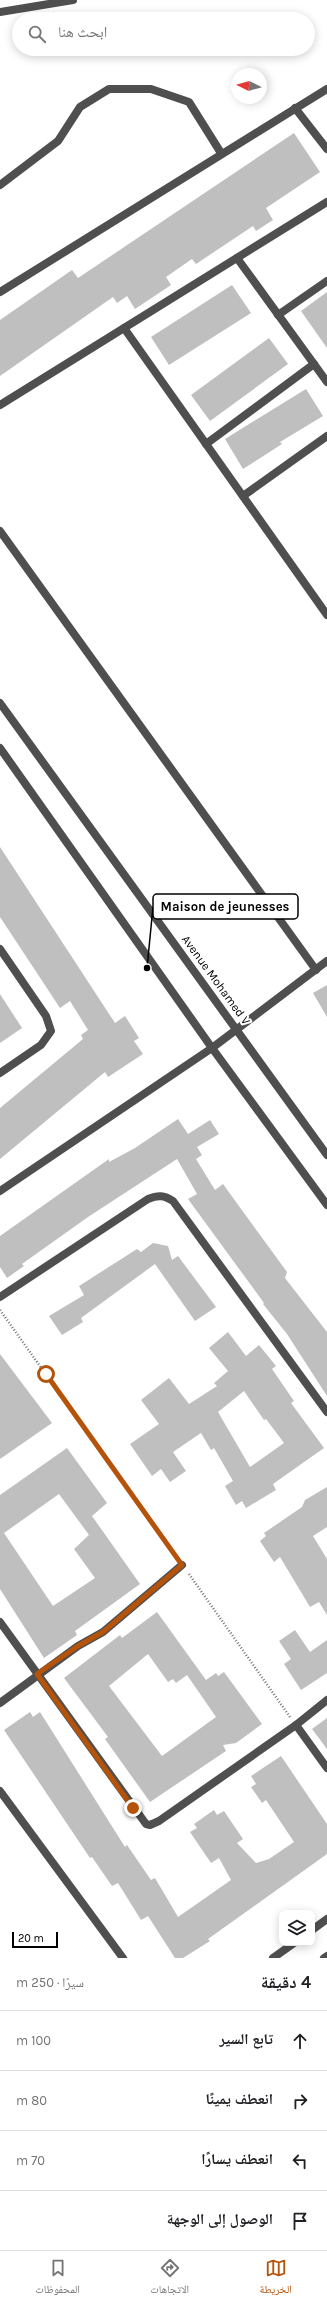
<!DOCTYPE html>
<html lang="ar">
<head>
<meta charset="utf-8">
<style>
	:root { --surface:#fff; --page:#f6f6f6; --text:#202124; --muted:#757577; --line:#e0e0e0; --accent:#b45309 }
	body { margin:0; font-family:Karla,"Noto Naskh Arabic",sans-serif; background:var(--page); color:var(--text); direction:rtl }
	.controls { position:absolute; right:12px; bottom:12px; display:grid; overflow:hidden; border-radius:8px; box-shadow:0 2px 10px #0003 }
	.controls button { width:36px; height:36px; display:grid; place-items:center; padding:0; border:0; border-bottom:1px solid var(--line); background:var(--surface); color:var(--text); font:20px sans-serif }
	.compass { position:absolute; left:231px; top:68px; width:36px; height:36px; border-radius:50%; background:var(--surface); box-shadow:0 2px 10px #0003; rotate:275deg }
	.scale { position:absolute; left:12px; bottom:10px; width:46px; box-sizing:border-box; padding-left:4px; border:2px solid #000; border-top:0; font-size:11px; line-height:14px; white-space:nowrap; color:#000; -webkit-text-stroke:3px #fff; paint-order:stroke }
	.stop { position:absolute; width:12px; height:12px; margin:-9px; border:3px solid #b45309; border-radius:50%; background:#fff }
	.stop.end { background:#b45309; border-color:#fff; box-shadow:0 1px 4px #0008 }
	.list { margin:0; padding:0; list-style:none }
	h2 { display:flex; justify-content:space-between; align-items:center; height:52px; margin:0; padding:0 16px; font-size:17px }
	h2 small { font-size:13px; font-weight:400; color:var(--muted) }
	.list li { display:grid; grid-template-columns:26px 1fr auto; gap:12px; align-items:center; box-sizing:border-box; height:60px; padding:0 16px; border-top:1px solid var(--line) }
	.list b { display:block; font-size:15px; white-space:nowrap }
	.list em { font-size:13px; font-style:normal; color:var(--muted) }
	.icon { flex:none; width:22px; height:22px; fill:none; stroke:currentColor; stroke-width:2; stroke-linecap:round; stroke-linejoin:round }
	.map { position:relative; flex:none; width:327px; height:1958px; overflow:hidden; direction:ltr }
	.search { position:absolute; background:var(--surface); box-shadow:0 2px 10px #0003; left:12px; right:12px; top:12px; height:44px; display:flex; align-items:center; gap:10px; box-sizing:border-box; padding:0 14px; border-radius:22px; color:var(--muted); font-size:15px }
	.sheet { height:292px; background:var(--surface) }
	nav { display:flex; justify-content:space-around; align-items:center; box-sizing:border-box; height:56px; border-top:1px solid var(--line); background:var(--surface); font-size:11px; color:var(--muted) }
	nav a { display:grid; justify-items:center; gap:2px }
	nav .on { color:var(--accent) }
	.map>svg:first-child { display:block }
	.building { fill:#bfbfbf; fill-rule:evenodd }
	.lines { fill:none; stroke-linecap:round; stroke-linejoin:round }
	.path { stroke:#717171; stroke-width:2.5; stroke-dasharray:1 2; stroke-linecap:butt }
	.minor { stroke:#4f4f4f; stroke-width:8 }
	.tertiary { stroke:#4f4f4f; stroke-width:8 }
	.route { stroke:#b45309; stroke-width:5 }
	.labels { text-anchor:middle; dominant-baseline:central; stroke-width:4; stroke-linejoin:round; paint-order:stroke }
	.street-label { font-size:12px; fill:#000; stroke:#fff }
	.leader { fill:none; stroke:#000; stroke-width:1.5 }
	.callout-dot { fill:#000; stroke:#fff; stroke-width:1.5 }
	.callout { fill:#fff; stroke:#000; stroke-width:1.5 }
	.callout-label { font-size:13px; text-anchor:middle; font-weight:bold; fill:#000 }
</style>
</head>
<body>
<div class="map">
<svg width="327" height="1958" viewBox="0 0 327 1958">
	<rect width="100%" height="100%" fill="#fff"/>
	<g class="building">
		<polygon points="294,133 320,172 266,208 273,220 256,231 253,226 196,264 192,259 166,277 171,285 135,309 127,296 117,303 113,297 0,376 0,320 72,270 78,278"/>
		<polygon points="232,285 251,313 169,365 151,337"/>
		<polygon points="327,292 327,348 301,311"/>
		<polygon points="269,338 288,364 210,421 191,395"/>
		<polygon points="306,389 323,416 280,442 282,444 243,469 225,439"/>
		<polygon points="0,847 115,1023 125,1016 139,1038 134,1041 143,1054 108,1077 105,1072 0,1159 0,1108 83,1039 81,1035 88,1030 70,1001 60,1008 0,917"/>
		<polygon points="327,985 327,1017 313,993"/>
		<polygon points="0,994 22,1028 0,1043"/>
		<polygon points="178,1119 188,1134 210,1120 219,1134 197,1147 202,1155 196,1159 215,1190 223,1184 287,1272 285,1278 327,1332 327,1396 287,1334 263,1304 264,1303 188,1199 197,1194 177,1159 88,1217 22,1264 24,1266 7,1278 0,1267 0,1236 109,1159 109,1162 135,1148"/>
		<polygon points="153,1243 168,1246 172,1260 178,1256 216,1307 195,1321 155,1264 81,1318 83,1322 62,1335 49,1316 84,1295 79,1286 137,1249 141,1252"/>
		<path d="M228 1332 246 1356 259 1345 276 1366 272 1369 294 1401 291 1403 324 1448 273 1484 276 1490 246 1508 242 1501 236 1505 225 1486 233 1481 214 1448 211 1450 201 1433 173 1452 186 1471 170 1482 161 1469 152 1476 130 1444 159 1424 141 1400 169 1378 189 1404 217 1386 214 1383 228 1371 209 1348ZM244 1391 264 1420 266 1419 284 1443 250 1467 218 1412Z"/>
		<polygon points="0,1354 52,1423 0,1459"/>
		<path d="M67 1448 107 1503 92 1516 140 1584 75 1631 77 1635 44 1658 0 1589V1495ZM59 1494 89 1535 74 1549 95 1578 53 1606 4 1533Z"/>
		<polygon points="327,1487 327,1527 313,1536 327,1559 327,1615 319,1602 310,1607 280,1557 274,1562 260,1541 266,1536 264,1533 302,1507 305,1500"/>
		<path d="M157 1612 206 1680 216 1673 218 1676 224 1672 262 1724 236 1743 223 1745 226 1751 150 1802 105 1739 108 1737 64 1678 120 1635 122 1638ZM148 1654 168 1682 173 1679 176 1683 187 1675 216 1717 162 1756 109 1686Z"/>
		<polygon points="295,1630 310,1652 327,1640 327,1673 301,1690 284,1664 291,1659 279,1641"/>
		<polygon points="30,1712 33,1717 40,1712 125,1847 127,1845 151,1880 155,1878 178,1917 231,1880 219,1858 211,1863 190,1832 197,1828 194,1824 214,1810 217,1815 224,1811 243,1839 237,1843 256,1863 269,1859 294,1842 266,1800 262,1803 251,1787 256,1784 251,1776 281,1756 327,1824 327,1854 208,1939 210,1941 183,1958 175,1958 148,1916 141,1920 118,1883 112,1886 92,1857 90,1858 4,1730"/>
		<polygon points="327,1718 327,1749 312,1729"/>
	</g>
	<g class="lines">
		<g class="path">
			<polyline points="0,1310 175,1556"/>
			<polyline points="189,1574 290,1717"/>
		</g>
		<g class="minor">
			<polyline points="0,12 73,0"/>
			<polyline points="295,108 327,149"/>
			<polyline points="0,185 58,141 80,107 109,89 151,89 189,102 221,153"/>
			<polyline points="237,258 327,382"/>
			<polyline points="278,315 327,281"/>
			<polyline points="124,328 327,615"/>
			<polyline points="0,405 327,202"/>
			<polyline points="206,444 314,364"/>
			<polyline points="243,496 327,436"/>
			<polyline points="0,531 316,970"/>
			<polyline points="0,949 46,1016 51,1031 41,1045 0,1073"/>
			<polyline points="0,1191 212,1048 327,961"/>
			<path d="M0 1297 148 1199C158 1195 164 1195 173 1201L327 1412"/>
			<polyline points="0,1622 146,1824 150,1825 159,1821 296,1725 327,1700"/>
			<polyline points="0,1703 78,1646 103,1632 182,1565"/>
			<polyline points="296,1725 327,1768"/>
			<polyline points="0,1791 123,1958"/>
			<polyline points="312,1930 327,1919"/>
			<polyline points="273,1958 294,1943"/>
			<polyline points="324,1958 327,1956"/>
		</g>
		<g class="tertiary">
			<polyline points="0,292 327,89"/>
			<polyline points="0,703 327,1155"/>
			<polyline points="0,748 212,1048 327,1205"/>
		</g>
	</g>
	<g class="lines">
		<polyline class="route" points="46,1374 182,1565 103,1632 78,1646 37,1674 133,1808"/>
	</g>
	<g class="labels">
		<g class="street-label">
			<text transform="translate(216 980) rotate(54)">Avenue Mohamed V</text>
		</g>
	</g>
	<path class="leader" d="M147 968L153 907"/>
	<circle class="callout-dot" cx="147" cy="968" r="4"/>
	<rect class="callout" x="153" y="894" width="145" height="25" rx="4"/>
	<g class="callout-label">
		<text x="225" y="911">Maison de jeunesses</text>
	</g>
</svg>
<div class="controls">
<button><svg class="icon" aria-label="layers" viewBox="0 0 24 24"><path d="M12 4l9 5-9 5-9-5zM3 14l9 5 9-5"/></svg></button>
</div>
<svg class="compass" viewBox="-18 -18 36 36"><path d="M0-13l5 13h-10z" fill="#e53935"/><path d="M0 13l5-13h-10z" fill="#757577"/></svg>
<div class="scale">20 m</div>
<div class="stop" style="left:46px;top:1374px"></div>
<div class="stop end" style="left:133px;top:1808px"></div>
<div class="search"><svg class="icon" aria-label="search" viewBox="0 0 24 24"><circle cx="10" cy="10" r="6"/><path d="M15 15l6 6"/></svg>ابحث هنا</div>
</div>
<section class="sheet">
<h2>4 دقيقة<small>سيرًا · 250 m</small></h2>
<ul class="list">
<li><svg class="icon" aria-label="ahead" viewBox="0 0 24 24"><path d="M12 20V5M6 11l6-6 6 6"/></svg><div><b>تابع السير</b></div><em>100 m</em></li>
<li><svg class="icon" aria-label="right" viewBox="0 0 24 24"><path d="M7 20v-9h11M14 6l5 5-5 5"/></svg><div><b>انعطف يمينًا</b></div><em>80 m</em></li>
<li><svg class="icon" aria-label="left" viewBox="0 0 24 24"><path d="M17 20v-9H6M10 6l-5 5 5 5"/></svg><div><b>انعطف يسارًا</b></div><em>70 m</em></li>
<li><svg class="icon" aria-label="arrive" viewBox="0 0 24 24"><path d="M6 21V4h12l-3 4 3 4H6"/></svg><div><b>الوصول إلى الوجهة</b></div></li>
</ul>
</section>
<nav>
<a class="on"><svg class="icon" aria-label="map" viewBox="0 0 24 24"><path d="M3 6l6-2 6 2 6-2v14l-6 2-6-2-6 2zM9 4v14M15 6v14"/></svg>الخريطة</a>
<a><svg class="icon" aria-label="directions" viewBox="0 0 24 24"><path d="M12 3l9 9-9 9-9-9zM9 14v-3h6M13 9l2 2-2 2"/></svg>الاتجاهات</a>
<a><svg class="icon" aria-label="saved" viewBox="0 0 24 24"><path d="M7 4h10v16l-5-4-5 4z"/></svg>المحفوظات</a>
</nav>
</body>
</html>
